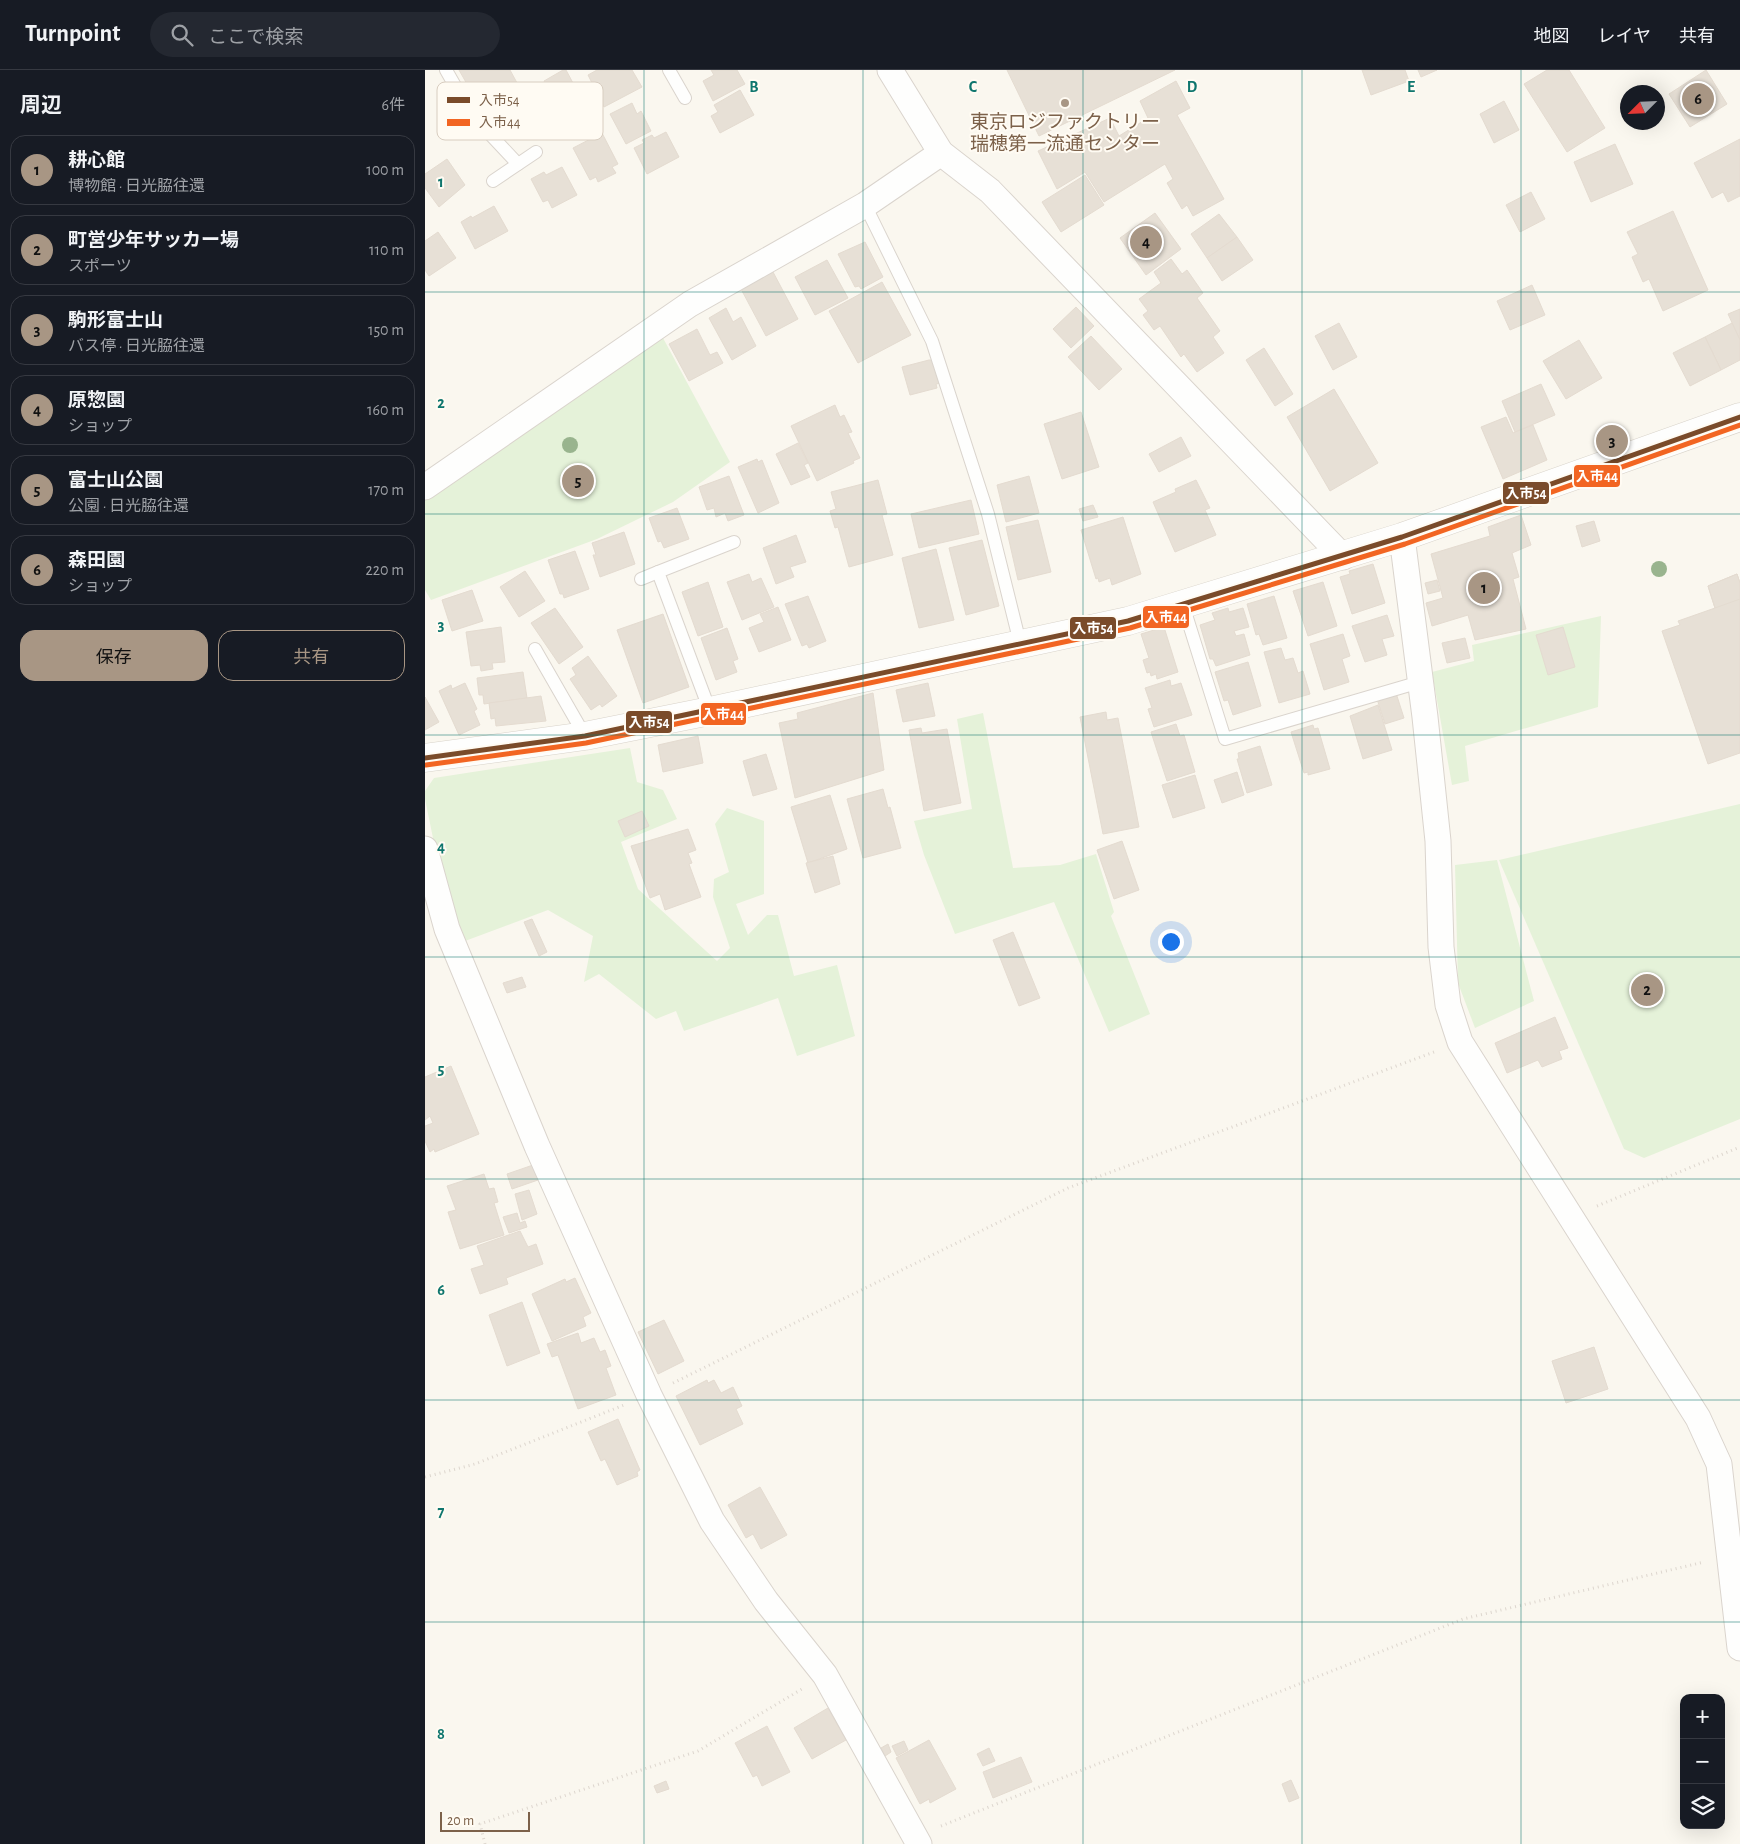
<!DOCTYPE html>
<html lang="ja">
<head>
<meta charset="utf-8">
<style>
	:root { --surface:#171b24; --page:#242831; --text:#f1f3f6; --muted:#9ea1a6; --line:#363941; --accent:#a89684 }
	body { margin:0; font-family:"Alegreya Sans","Noto Sans JP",sans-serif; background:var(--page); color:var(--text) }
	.controls { position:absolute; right:15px; bottom:15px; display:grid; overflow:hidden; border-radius:10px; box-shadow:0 5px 20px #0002 }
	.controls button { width:45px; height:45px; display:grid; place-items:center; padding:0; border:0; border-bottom:1px solid var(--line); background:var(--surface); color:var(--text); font:25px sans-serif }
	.compass { position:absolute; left:1195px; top:15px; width:45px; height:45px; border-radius:50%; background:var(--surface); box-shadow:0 5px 20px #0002; rotate:246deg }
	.scale { position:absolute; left:15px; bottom:12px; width:90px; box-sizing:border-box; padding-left:5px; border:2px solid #7c614a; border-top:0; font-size:14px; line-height:18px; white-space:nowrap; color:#7c614a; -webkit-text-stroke:4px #fffbf3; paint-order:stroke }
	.you { position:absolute; left:745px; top:871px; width:18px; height:18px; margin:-12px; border:4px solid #fff; border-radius:50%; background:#1a73e8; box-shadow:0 0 0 8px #1a73e833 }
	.badge { display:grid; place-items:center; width:32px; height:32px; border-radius:50%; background:var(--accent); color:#111; font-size:16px; font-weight:700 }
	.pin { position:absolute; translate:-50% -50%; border:2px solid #fff; box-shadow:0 1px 5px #0006 }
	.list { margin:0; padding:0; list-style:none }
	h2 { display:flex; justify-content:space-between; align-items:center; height:65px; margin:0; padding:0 20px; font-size:21px }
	h2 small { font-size:16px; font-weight:400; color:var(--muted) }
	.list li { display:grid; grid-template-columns:32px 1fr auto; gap:15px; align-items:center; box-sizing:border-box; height:70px; margin:0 10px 10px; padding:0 10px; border:1px solid var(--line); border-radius:15px }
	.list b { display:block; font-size:19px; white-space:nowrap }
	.list p { margin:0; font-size:16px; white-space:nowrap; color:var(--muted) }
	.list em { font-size:16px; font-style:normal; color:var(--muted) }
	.actions { display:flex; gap:10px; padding:15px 20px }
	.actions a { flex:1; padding:11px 0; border:1px solid var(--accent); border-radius:15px; text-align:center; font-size:18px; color:var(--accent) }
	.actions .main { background:var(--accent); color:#111 }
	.icon { flex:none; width:28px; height:28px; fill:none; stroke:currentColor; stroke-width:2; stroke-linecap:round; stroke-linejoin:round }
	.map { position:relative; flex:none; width:1315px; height:1774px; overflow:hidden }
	header { display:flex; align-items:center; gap:30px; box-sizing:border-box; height:70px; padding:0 25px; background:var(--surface); border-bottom:1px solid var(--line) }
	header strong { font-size:24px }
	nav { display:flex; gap:28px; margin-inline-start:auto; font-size:18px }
	.search { width:350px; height:45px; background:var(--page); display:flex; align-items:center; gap:12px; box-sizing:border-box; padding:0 18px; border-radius:28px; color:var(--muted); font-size:19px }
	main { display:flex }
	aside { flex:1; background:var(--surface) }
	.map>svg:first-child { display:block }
	.green { fill:#e5f2d9 }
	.building { fill:#e7e0d6; stroke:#e4dbd0 }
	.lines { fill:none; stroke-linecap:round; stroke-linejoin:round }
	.lane-casing { stroke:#dad4cd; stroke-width:14 }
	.street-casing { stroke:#dad4cd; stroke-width:27 }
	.secondary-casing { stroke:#d8d3ca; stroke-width:29 }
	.path { stroke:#ddd6ce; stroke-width:3; stroke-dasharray:1 4; stroke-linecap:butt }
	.lane { stroke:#fefefd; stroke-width:12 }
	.street { stroke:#fefefd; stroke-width:25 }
	.secondary { stroke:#fefefd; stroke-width:28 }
	.bus-1-casing { stroke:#fffbf3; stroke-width:9 }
	.bus-2-casing { stroke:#fffbf3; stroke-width:9 }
	.bus-1 { stroke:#7a4b2a; stroke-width:5 }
	.bus-2 { stroke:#f26522; stroke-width:5 }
	.tree { fill:#99b48e }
	.grid { fill:none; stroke:#0f766e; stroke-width:1; stroke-opacity:0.55 }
	.poi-dot { fill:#a89684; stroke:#fffbf3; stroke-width:2 }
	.labels { text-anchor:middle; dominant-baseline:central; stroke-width:4; stroke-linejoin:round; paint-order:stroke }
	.poi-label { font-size:19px; fill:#7c614a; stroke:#fffbf3 }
	.key { fill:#fffbf3; stroke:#d8cdc0; stroke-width:1 }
	.key-label { font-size:14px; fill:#7c614a }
	.grid-label { font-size:16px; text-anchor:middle; font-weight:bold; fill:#0f766e; stroke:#fffbf3; stroke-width:4; stroke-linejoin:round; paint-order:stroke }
	.line-badge { stroke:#fffbf3; stroke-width:2 }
	.badge-label { font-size:14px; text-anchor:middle; font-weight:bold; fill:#fff }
</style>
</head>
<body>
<header>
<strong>Turnpoint</strong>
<div class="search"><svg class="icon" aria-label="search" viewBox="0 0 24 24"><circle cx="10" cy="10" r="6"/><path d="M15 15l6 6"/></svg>ここで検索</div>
<nav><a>地図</a><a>レイヤ</a><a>共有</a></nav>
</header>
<main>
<aside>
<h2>周辺<small>6件</small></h2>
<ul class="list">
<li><span class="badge">1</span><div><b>耕心館</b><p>博物館 · 日光脇往還</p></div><em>100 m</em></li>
<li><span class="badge">2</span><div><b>町営少年サッカー場</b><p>スポーツ</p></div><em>110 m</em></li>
<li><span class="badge">3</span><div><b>駒形富士山</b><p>バス停 · 日光脇往還</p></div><em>150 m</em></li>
<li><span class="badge">4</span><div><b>原惣園</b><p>ショップ</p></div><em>160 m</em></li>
<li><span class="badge">5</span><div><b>富士山公園</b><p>公園 · 日光脇往還</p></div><em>170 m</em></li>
<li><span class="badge">6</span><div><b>森田園</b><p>ショップ</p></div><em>220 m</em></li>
</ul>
<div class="actions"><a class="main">保存</a><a>共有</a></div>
</aside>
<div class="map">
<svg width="1315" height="1774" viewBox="0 0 1315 1774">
	<rect width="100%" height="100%" fill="#faf7ef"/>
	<g class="green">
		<polygon points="238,268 305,392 248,432 172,469 6,530 0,520 0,429"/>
		<polygon points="1176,546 1173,637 1040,676 1044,711 1027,715 1007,602 1049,591 1047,575"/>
		<polygon points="558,643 588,798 635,795 671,784 689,842 686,846 725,944 684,962 629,832 530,864 499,785 489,751 547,739 532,649"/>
		<polygon points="205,678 212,712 238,720 252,749 196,772 213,819 292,891 305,878 288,827 289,809 304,802 290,754 302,738 339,751 339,824 311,834 323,865 342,845 353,845 369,906 412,895 430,966 372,986 353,928 259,961 251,941 231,949 174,904 159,912 168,866 123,840 40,871 16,807 0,729 0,721 9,708"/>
		<polygon points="1315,734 1315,1049 1219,1088 1199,1079 1074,790"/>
		<polygon points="1072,790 1109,931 1050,958 1033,913 1030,795"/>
	</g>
	<g class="building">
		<polygon points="34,0 85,0 97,22 59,44"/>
		<polygon points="138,0 141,0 163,41 141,54 119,11"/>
		<polygon points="172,0 207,0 217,17 179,37 163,5"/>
		<polygon points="286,0 312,0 320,14 288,31 278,11 289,5"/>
		<polygon points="582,0 750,0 614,66"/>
		<polygon points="937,0 980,0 984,11 946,25"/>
		<polygon points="993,0 1012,0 996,7"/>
		<polygon points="1122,0 1144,0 1180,58 1142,82 1099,14"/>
		<polygon points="1281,0 1302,34 1265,57 1244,24"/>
		<polygon points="751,11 765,38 752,45 799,129 768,146 762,135 757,139 742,113 748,109 740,94 679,132 660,102 632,119 613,81 685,48 694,66 723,48 715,31"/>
		<polygon points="315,20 329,45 295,63 286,46 293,42 289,35"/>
		<polygon points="1079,31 1094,60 1069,73 1055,44"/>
		<polygon points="207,33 212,44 216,41 226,61 201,74 185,44"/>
		<polygon points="241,62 254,87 222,104 209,78 219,73 217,70 227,65 229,68"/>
		<polygon points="177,63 193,94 187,97 191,103 173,112 171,107 165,110 148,78"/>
		<polygon points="1315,69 1315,126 1303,132 1298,122 1287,128 1269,93"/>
		<polygon points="1190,74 1208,114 1166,132 1149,92"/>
		<polygon points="22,89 40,115 14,137 0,118 0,104"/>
		<polygon points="137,97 152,125 127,138 123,130 118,132 106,109 119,102 121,105"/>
		<polygon points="660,105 679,135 636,162 617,132"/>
		<polygon points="1106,122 1120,149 1095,162 1081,135"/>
		<polygon points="69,136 83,161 50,179 36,152 46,146 47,148"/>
		<polygon points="1248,141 1283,220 1238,241 1224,209 1218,212 1207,187 1213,184 1202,162"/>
		<polygon points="730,143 756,179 721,205 695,168"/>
		<polygon points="794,144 812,167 782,188 766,164"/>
		<polygon points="13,162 31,188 4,206 0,200 0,171"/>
		<polygon points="812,167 828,190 797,211 782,188"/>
		<polygon points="440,172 458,207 436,219 434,216 430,217 413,184"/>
		<polygon points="746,189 757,204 762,200 778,223 772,228 795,261 788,267 799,283 772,302 759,284 756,287 735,256 729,260 718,245 723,241 714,229 736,213 729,202"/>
		<polygon points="402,190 423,228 390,245 370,207"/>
		<polygon points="348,202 373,249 341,266 316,219"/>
		<polygon points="457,212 486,265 433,293 404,241"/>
		<polygon points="1107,215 1120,245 1085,260 1072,231"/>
		<polygon points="651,237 669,256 646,278 628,259"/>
		<polygon points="301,238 308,252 316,247 331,276 307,290 284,248"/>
		<polygon points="1315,239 1315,270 1303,244"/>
		<polygon points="914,253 932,287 908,300 890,266"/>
		<polygon points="1307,253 1315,270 1315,290 1296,300 1280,267"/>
		<polygon points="272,259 285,285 292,282 298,293 264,311 244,274"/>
		<polygon points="666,266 697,299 674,320 643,287"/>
		<polygon points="1280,267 1296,300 1265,316 1248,283"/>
		<polygon points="1154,270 1177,308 1141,329 1118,291"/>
		<polygon points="839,278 868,324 850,336 821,290"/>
		<polygon points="504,290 509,290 516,313 511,314 512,318 485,325 477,297"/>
		<polygon points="1116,314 1130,345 1090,362 1077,331"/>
		<polygon points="909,319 953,393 905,421 862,347"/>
		<polygon points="410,335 415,347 419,345 427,362 423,363 435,388 428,391 429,393 392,411 366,356"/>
		<polygon points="656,342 674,397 637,409 619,354"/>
		<polygon points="1081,347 1088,363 1108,355 1122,390 1078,409 1056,357"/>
		<polygon points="756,367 766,386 734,402 724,384"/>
		<polygon points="373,373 383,393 379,395 385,407 366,415 351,384"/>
		<polygon points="332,389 333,392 337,390 354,433 333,443 313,397"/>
		<polygon points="304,406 319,445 303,451 300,443 291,447 289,438 282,440 274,417"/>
		<polygon points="604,406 614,443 581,452 572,415"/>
		<polygon points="453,410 462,444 457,445 468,485 424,497 413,457 410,458 405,441 411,439 406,422"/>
		<polygon points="771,410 785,438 780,440 791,465 750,482 728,432 751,422 750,419"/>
		<polygon points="546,430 554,464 494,478 486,444"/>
		<polygon points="668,435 673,447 658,451 654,439"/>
		<polygon points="252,438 264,469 239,478 236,471 233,472 224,448"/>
		<polygon points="1096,445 1106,475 1087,483 1094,507 1088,509 1101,559 1050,570 1043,545 1007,556 1001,533 1018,528 1006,484 1065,466 1063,457"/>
		<polygon points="698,447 716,504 687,515 685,508 674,512 673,508 671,509 656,460"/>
		<polygon points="613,450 626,502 593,510 581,457"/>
		<polygon points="1169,451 1175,471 1157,477 1151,456"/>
		<polygon points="199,462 210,494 175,507 168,485 171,485 167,473"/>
		<polygon points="371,465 381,492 365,497 369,507 351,514 338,478"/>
		<polygon points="557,470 574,536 541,545 524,478"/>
		<polygon points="511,479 529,550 494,558 477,488"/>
		<polygon points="150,481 164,519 139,528 138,524 135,524 123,490"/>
		<polygon points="948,494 960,533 927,544 915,507 925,504 924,501"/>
		<polygon points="100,501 120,531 94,547 75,517"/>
		<polygon points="324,504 327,512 336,508 349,537 317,550 302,512"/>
		<polygon points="1312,504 1315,513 1315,683 1283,694 1237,561 1255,555 1253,551 1290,538 1283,516"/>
		<polygon points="1312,504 1315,513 1315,529 1290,538 1283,516"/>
		<polygon points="1012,510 1015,521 1003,524 1000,513"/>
		<polygon points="283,512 298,557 273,566 257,522"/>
		<polygon points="898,512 912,556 883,566 868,521"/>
		<polygon points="47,520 58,551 27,561 17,530"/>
		<polygon points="383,526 401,571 384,578 382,574 377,576 360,534"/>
		<polygon points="849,526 862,568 838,575 834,564 831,565 822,534"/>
		<polygon points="353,537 366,570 334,582 324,558 339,552 335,544"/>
		<polygon points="130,538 158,577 134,594 106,553"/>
		<polygon points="803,538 804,542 818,538 824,557 809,561 811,566 819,564 825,585 791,596 788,589 785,589 775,555 790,550 787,543"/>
		<polygon points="238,544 264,617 218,633 192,560"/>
		<polygon points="962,545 969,566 957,569 962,585 940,592 927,556"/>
		<polygon points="76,557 80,592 67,593 68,599 56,601 55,595 46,596 41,562"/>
		<polygon points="739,557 753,602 732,609 731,604 726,606 725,602 722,603 718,590 724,588 716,564"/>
		<polygon points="1138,557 1150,597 1123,605 1111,565"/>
		<polygon points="302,558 313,589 308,591 312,602 291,610 276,568"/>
		<polygon points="918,564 925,586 917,589 924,612 899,620 885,574"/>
		<polygon points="1040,568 1045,588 1022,593 1017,573"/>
		<polygon points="856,578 860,590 868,588 873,603 878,601 885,624 854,633 839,582"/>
		<polygon points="163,586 192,626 177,637 175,634 166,640 145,609 151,605 147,598"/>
		<polygon points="823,592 836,636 808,645 803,630 799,631 790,602"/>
		<polygon points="98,602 102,628 59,634 58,625 54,625 52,608"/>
		<polygon points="745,610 746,616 756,613 767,645 729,657 723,639 727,638 720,618"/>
		<polygon points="40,613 52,639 49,641 55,655 34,665 14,621 26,615 27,619"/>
		<polygon points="503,613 510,646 478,652 471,620"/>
		<polygon points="448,623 459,700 370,728 354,653 373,649 372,643"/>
		<polygon points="971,623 979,648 960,654 952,629"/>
		<polygon points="116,626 121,651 71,656 70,648 66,649 64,633"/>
		<polygon points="0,627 14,652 0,660"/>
		<polygon points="953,635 967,680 938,689 925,646"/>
		<polygon points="681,642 682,650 693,648 714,757 678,764 655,647"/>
		<polygon points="751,654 755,666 759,665 770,702 742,711 726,662"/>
		<polygon points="888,655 889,659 893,658 905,699 883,705 883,702 879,703 866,662"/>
		<polygon points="496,658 497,663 522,659 536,733 499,741 484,660"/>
		<polygon points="273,666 278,693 238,702 233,675"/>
		<polygon points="835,676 847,715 822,723 812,689 814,689 813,683"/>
		<polygon points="341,684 352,719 328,726 318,691"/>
		<polygon points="812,702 819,725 797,733 789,710"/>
		<polygon points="770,705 780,738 748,748 737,715"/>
		<polygon points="458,719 463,738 465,737 476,778 438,788 422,729"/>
		<polygon points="405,725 422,779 383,793 366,737"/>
		<polygon points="217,741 224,756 200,767 193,751"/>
		<polygon points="263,759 271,780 263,783 267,793 264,794 276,827 240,840 235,824 225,828 206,776"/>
		<polygon points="697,771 714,820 689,829 672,780"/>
		<polygon points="408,786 415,814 390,823 381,793"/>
		<polygon points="107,849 122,882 114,886 99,852"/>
		<polygon points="588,862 615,928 594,936 568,870"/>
		<polygon points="97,907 101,917 82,923 78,913"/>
		<polygon points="1130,947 1143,978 1134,981 1137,989 1117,997 1113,990 1082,1003 1070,973"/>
		<polygon points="26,996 54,1064 10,1082 9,1079 5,1082 0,1071 0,1056 8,1053 5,1046 0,1050 0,1007"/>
		<polygon points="108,1095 113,1110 87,1119 82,1104"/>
		<polygon points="59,1104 64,1119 69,1118 73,1132 69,1133 79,1165 35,1179 23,1142 31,1140 22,1116"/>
		<polygon points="104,1120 112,1144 97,1150 90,1124"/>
		<polygon points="92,1143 95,1153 100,1151 102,1157 84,1163 78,1147"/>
		<polygon points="95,1161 103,1177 111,1174 118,1194 81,1208 83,1214 55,1224 46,1199 59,1195 52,1176"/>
		<polygon points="150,1208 166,1243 158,1247 161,1256 127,1271 107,1224 140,1209 141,1212"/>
		<polygon points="97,1232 115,1283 82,1296 64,1245"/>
		<polygon points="239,1250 259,1291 233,1304 213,1262"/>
		<polygon points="153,1263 156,1273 169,1268 175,1282 180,1280 186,1296 181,1298 191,1325 153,1339 133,1285 127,1287 122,1274"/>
		<polygon points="1169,1277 1183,1319 1141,1333 1127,1291"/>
		<polygon points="282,1310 283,1313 289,1310 296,1323 308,1317 317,1336 311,1339 318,1354 275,1375 251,1326"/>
		<polygon points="193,1349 215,1400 212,1402 213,1406 192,1415 180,1389 176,1391 163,1362"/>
		<polygon points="335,1417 362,1465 336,1479 328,1464 321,1468 303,1435"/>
		<polygon points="403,1638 421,1670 387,1689 369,1658"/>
		<polygon points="342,1656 365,1702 337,1716 332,1705 328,1707 310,1673"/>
		<polygon points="504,1670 531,1719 505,1733 504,1729 495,1734 471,1688"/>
		<polygon points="479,1671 483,1680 472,1686 467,1676"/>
		<polygon points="463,1674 466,1682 460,1686 456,1678"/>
		<polygon points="564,1678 570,1691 558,1696 552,1684"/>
		<polygon points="596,1687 607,1712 568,1728 558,1702"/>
		<polygon points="866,1710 874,1728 864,1732 857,1714"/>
		<polygon points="241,1711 244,1719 232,1723 229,1716"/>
	</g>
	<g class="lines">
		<g class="lane-casing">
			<g id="lane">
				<polyline points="21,0 46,44 93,94"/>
				<polyline points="244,0 260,28"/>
				<polyline points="68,111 111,82"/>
				<polyline points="440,135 507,271 563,444 595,573"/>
				<polyline points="216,509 233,502"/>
				<polyline points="758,535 800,669 995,612"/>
				<polyline points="110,579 160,666"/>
				<polyline points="285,641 233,502 309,472"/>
			</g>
		</g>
		<g class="street-casing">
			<g id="street">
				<polyline points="465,0 516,83 565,121 918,487"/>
				<polyline points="0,417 265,234 440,135 516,83"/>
				<polyline points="977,467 1000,647 1013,771 1016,877 1023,935 1035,972 1273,1348 1294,1394 1315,1578"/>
				<polyline points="0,779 22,859 112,1076 224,1325 287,1451 341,1531 400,1605 494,1774"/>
			</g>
		</g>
		<g class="secondary-casing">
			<polyline id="secondary" points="0,688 160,666 285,641 703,551 977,467 1315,347"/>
		</g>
		<g class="path">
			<polyline points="1172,1136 1315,1077"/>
			<polyline points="248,1313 643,1118 1009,982"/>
			<polyline points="0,1407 50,1394 199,1335"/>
			<polyline points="516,1756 1038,1549 1279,1492"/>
			<polyline points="60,1774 55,1754 273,1681 377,1619"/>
		</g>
		<use href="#lane" class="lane"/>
		<use href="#street" class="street"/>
		<use href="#secondary" class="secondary"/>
		<g class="bus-1-casing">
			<polyline id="bus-1" points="0,688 160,666 703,551 977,467 1315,347"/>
		</g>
		<g class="bus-2-casing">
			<polyline id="bus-2" points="1,695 161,673 705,558 980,474 1315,355"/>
		</g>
		<use href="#bus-1" class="bus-1"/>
		<use href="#bus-2" class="bus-2"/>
	</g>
	<g class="tree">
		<circle cx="145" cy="375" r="8"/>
		<circle cx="1234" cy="499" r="8"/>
	</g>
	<path class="grid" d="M219 0V1774M438 0V1774M658 0V1774M877 0V1774M1096 0V1774M0 222H1315M0 444H1315M0 665H1315M0 887H1315M0 1109H1315M0 1330H1315M0 1552H1315"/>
	<circle class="poi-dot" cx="640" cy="33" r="5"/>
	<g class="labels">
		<g class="poi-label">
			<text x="640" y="52">東京ロジファクトリー<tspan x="640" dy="22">瑞穂第一流通センター</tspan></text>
		</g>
	</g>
	<rect x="12" y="12" width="166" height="58" rx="8" class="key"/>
	<rect x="22" y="27" width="23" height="6" fill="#7a4b2a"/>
	<rect x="22" y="49" width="23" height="7" fill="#f26522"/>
	<g class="key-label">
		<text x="54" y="35">入市54</text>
		<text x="54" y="57">入市44</text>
	</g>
	<g class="grid-label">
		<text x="329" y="22">B</text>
		<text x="548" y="22">C</text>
		<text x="767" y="22">D</text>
		<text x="986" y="22">E</text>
		<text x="16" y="117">1</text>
		<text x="16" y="338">2</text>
		<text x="16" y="560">3</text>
		<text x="16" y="782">4</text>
		<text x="16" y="1004">5</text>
		<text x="16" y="1225">6</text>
		<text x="16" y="1447">7</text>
		<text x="16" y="1669">8</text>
	</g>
	<g class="line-badge">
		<rect x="1148" y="394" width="48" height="24" rx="5" fill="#f26522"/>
		<rect x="1077" y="411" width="48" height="24" rx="5" fill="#7a4b2a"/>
		<rect x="717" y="535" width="48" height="24" rx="5" fill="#f26522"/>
		<rect x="644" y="546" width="48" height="24" rx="5" fill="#7a4b2a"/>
		<rect x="275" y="632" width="47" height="24" rx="5" fill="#f26522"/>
		<rect x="200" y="640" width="48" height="24" rx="5" fill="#7a4b2a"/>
	</g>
	<g class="badge-label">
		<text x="1172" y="411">入市44</text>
		<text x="1101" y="428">入市54</text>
		<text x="741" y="552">入市44</text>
		<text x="668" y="563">入市54</text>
		<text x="298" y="649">入市44</text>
		<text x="224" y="657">入市54</text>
	</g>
</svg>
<div class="controls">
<button>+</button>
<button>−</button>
<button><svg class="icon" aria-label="layers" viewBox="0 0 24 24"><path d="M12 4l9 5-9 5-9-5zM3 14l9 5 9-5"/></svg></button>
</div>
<svg class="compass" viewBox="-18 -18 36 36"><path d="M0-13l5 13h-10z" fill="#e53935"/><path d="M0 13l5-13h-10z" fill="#9ea1a6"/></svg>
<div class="scale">20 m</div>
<div class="you"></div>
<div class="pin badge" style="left:1059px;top:518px">1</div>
<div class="pin badge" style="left:1222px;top:920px">2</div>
<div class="pin badge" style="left:1187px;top:371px">3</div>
<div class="pin badge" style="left:721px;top:172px">4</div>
<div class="pin badge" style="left:153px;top:411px">5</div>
<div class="pin badge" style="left:1273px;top:29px">6</div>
</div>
</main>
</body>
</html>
